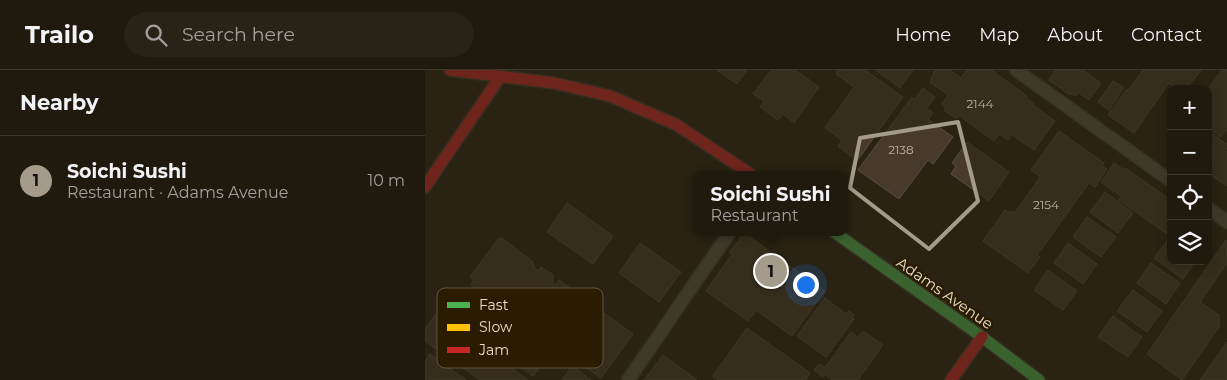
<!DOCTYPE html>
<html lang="en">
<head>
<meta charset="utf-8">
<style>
	:root { --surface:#201a0e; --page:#282317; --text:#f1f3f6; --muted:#a2a19e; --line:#3d382e; --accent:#a49b8b }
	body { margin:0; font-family:Montserrat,sans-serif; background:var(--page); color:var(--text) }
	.controls { position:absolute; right:15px; top:15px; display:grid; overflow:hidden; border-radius:10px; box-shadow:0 2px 12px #0003 }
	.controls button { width:45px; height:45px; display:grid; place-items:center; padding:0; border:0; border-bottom:1px solid var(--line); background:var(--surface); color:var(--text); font:25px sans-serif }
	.you { position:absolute; left:380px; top:214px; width:18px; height:18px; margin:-12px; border:4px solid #fff; border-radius:50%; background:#1a73e8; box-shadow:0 0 0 8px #1a73e833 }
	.badge { display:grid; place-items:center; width:32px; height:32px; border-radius:50%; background:var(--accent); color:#111; font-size:16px; font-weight:700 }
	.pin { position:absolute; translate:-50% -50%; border:2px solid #fff; box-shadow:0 1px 5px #0006 }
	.popup { position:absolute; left:268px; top:101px; width:155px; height:65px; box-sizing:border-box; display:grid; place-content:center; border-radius:10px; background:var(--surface); filter:drop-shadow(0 1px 4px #0005); font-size:16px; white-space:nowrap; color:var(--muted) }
	.popup b { font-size:19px; color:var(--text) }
	.popup::after { content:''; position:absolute; left:50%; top:100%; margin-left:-10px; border:10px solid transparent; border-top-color:var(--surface) }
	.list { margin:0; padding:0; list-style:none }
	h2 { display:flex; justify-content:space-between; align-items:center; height:65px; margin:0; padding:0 20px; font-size:21px }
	h2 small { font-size:16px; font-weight:400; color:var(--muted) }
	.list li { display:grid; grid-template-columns:32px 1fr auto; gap:15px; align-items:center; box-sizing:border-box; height:90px; padding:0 20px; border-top:1px solid var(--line) }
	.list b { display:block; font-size:19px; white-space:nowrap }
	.list p { margin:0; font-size:16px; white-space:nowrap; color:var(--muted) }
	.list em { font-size:16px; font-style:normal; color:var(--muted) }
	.icon { flex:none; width:28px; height:28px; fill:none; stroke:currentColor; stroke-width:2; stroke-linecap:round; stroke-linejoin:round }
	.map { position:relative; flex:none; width:802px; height:310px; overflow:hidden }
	header { display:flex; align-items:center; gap:30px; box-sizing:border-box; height:70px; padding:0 25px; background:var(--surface); border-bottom:1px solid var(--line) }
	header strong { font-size:24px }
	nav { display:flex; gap:28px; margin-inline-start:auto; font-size:18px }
	.search { width:350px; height:45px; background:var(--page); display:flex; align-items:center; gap:12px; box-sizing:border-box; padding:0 18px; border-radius:28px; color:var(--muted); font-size:19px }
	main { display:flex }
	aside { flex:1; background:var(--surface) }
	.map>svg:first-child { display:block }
	.building { fill:#473a2c; stroke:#564d42 }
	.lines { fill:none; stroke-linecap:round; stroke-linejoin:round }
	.lane-casing { stroke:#463f32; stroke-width:15 }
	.fast-casing { stroke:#463f32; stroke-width:14 }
	.jam-casing { stroke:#463f32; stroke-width:14 }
	.lane { stroke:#595647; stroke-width:12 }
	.fast { stroke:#4caf50; stroke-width:11 }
	.jam { stroke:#c62828; stroke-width:11 }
	.marked { fill:none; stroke:#a49b8b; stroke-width:4; stroke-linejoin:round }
	.labels { text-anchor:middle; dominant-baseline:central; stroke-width:4.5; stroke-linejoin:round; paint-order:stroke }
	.number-label { font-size:12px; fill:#beb4a4 }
	.street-label { font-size:15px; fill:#e6dccc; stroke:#2a1b01 }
	.key { fill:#2a1b01; stroke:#62553e; stroke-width:1 }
	.key-label { font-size:14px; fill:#e6dccc }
</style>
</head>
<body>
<header>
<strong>Trailo</strong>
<div class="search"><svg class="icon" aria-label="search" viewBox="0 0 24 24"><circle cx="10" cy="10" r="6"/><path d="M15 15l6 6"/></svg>Search here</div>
<nav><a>Home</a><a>Map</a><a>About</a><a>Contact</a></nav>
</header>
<main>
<aside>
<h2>Nearby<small></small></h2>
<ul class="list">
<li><span class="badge">1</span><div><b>Soichi Sushi</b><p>Restaurant · Adams Avenue</p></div><em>10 m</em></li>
</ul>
</aside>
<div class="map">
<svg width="802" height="310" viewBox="0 0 802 310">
	<rect width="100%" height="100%" fill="#2a2213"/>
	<g class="building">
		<polygon points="292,0 322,0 312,14"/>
		<polygon points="346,0 370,0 394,17 369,53 358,44 353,50 335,37 339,31 328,24"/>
		<polygon points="413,0 440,0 478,27 432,91 413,76 417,70 400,58 429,17 411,4"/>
		<polygon points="451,0 488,0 475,18"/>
		<polygon points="511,0 525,0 536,8 542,0 566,0 602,26 601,28 609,34 608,35 630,51 609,80 587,65 583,70 574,64 569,71 535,46 530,48 520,41 520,36 517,34 523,25 505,12 509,2"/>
		<polygon points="631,0 658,0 676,13 664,30 653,22 651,26 646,23 645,25 624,10"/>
		<polygon points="718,0 776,0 761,19 752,19 744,13 709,63 683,45 702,19 703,21"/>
		<polygon points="797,0 802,0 802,60 796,67 783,58 783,19"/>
		<polygon points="688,11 699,18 684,40 673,32"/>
		<polygon points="498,18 510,27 502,38 508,43 503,49 528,67 508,94 503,90 474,129 433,100 487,27 490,29"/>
		<polygon points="634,61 679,93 677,96 682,99 670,117 664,113 612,185 615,187 603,203 558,171 580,140 585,143 587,141 590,143 615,107 606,100"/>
		<polygon points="786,63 802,74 802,78 783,104 783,66"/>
		<polygon points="542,72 584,102 564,131 526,104 531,96 527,93"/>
		<polygon points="802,81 802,116 785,104"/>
		<polygon points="689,93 699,100 700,98 746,130 746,167 694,130 696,126 676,112"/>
		<polygon points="680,122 708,143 693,163 665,142"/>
		<polygon points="142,133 188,166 168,194 122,162"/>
		<polygon points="662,147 691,167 676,187 648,167"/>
		<polygon points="319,163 400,221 367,266 331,240 323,251 281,221 303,190 307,184 305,182"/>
		<polygon points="77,168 108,192 110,198 113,201 116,197 128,205 128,213 131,215 134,210 145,218 147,225 150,228 153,224 208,264 176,308 123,270 123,264 121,262 113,264 102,256 102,249 94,250 83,242 83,235 76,237 46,215 49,210 45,207 73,169"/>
		<polygon points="744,168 746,169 746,191 771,191 758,209 729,188"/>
		<polygon points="801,170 802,193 775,232 794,245 794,257 757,310 722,284"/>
		<polygon points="215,173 256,202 234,232 194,203"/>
		<polygon points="643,173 672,194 658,214 629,193"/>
		<polygon points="726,193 755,213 741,234 712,213"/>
		<polygon points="623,200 652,221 638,240 609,220"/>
		<polygon points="36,220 124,284 108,306 20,242"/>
		<polygon points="708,220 737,241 722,262 692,241"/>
		<polygon points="400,228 421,244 424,241 429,245 427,248 429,249 401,287 372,266"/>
		<polygon points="11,244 103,310 55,310 0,271 0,259"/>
		<polygon points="688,246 717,267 703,287 673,267"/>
		<polygon points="322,258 385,303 381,309 382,310 293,310 288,306"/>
		<polygon points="438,261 458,275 433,310 407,310 400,304 398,307 389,300 394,294 400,298 426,262 433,267"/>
		<polygon points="802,272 802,310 775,310"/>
		<polygon points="5,284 41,310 0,310 0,291"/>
		<polygon points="238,285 272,310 219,310"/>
		<polygon points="147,296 166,310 137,310"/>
	</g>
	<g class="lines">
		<g class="lane-casing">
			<g id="lane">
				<polyline points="591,0 746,111"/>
				<polyline points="783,138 802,152"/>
				<polyline points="203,310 305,162"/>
			</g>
		</g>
		<g class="fast-casing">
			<polyline id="fast" points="409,162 557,267 614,310"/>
		</g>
		<g class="jam-casing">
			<g id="jam">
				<polyline points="25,0 129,13 185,26 252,55 327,105"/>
				<polyline points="0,117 75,7"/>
				<polyline points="526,310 557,267"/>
			</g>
		</g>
		<use href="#lane" class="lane"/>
		<use href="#fast" class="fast"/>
		<use href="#jam" class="jam"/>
	</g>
	<path d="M0 0H802V310H0ZM533 52 553 131 504 179 425 118 435 68Z" fill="#2a2213" fill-opacity=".55" fill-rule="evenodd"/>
	<path class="marked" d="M533 52 553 131 504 179 425 118 435 68Z"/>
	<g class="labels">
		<g class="number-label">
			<text x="555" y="33">2144</text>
			<text x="476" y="79">2138</text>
			<text x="621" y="134">2154</text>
		</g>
		<g class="street-label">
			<text transform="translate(520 223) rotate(35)">Adams Avenue</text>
		</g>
	</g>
	<rect x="12" y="218" width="166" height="80" rx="8" class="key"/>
	<rect x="22" y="232" width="23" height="6" fill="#4caf50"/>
	<rect x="22" y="254" width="23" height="7" fill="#ffc107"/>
	<rect x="22" y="277" width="23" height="6" fill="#c62828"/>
	<g class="key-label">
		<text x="54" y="240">Fast</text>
		<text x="54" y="262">Slow</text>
		<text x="54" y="285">Jam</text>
	</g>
</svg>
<div class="controls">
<button>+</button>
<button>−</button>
<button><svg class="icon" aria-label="locate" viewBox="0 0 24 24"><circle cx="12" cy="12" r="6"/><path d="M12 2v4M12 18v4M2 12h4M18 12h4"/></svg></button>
<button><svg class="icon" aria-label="layers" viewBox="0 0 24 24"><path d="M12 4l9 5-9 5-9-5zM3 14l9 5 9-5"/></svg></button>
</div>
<div class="you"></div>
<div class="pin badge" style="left:346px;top:201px">1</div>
<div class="popup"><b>Soichi Sushi</b>Restaurant</div>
</div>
</main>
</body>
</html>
